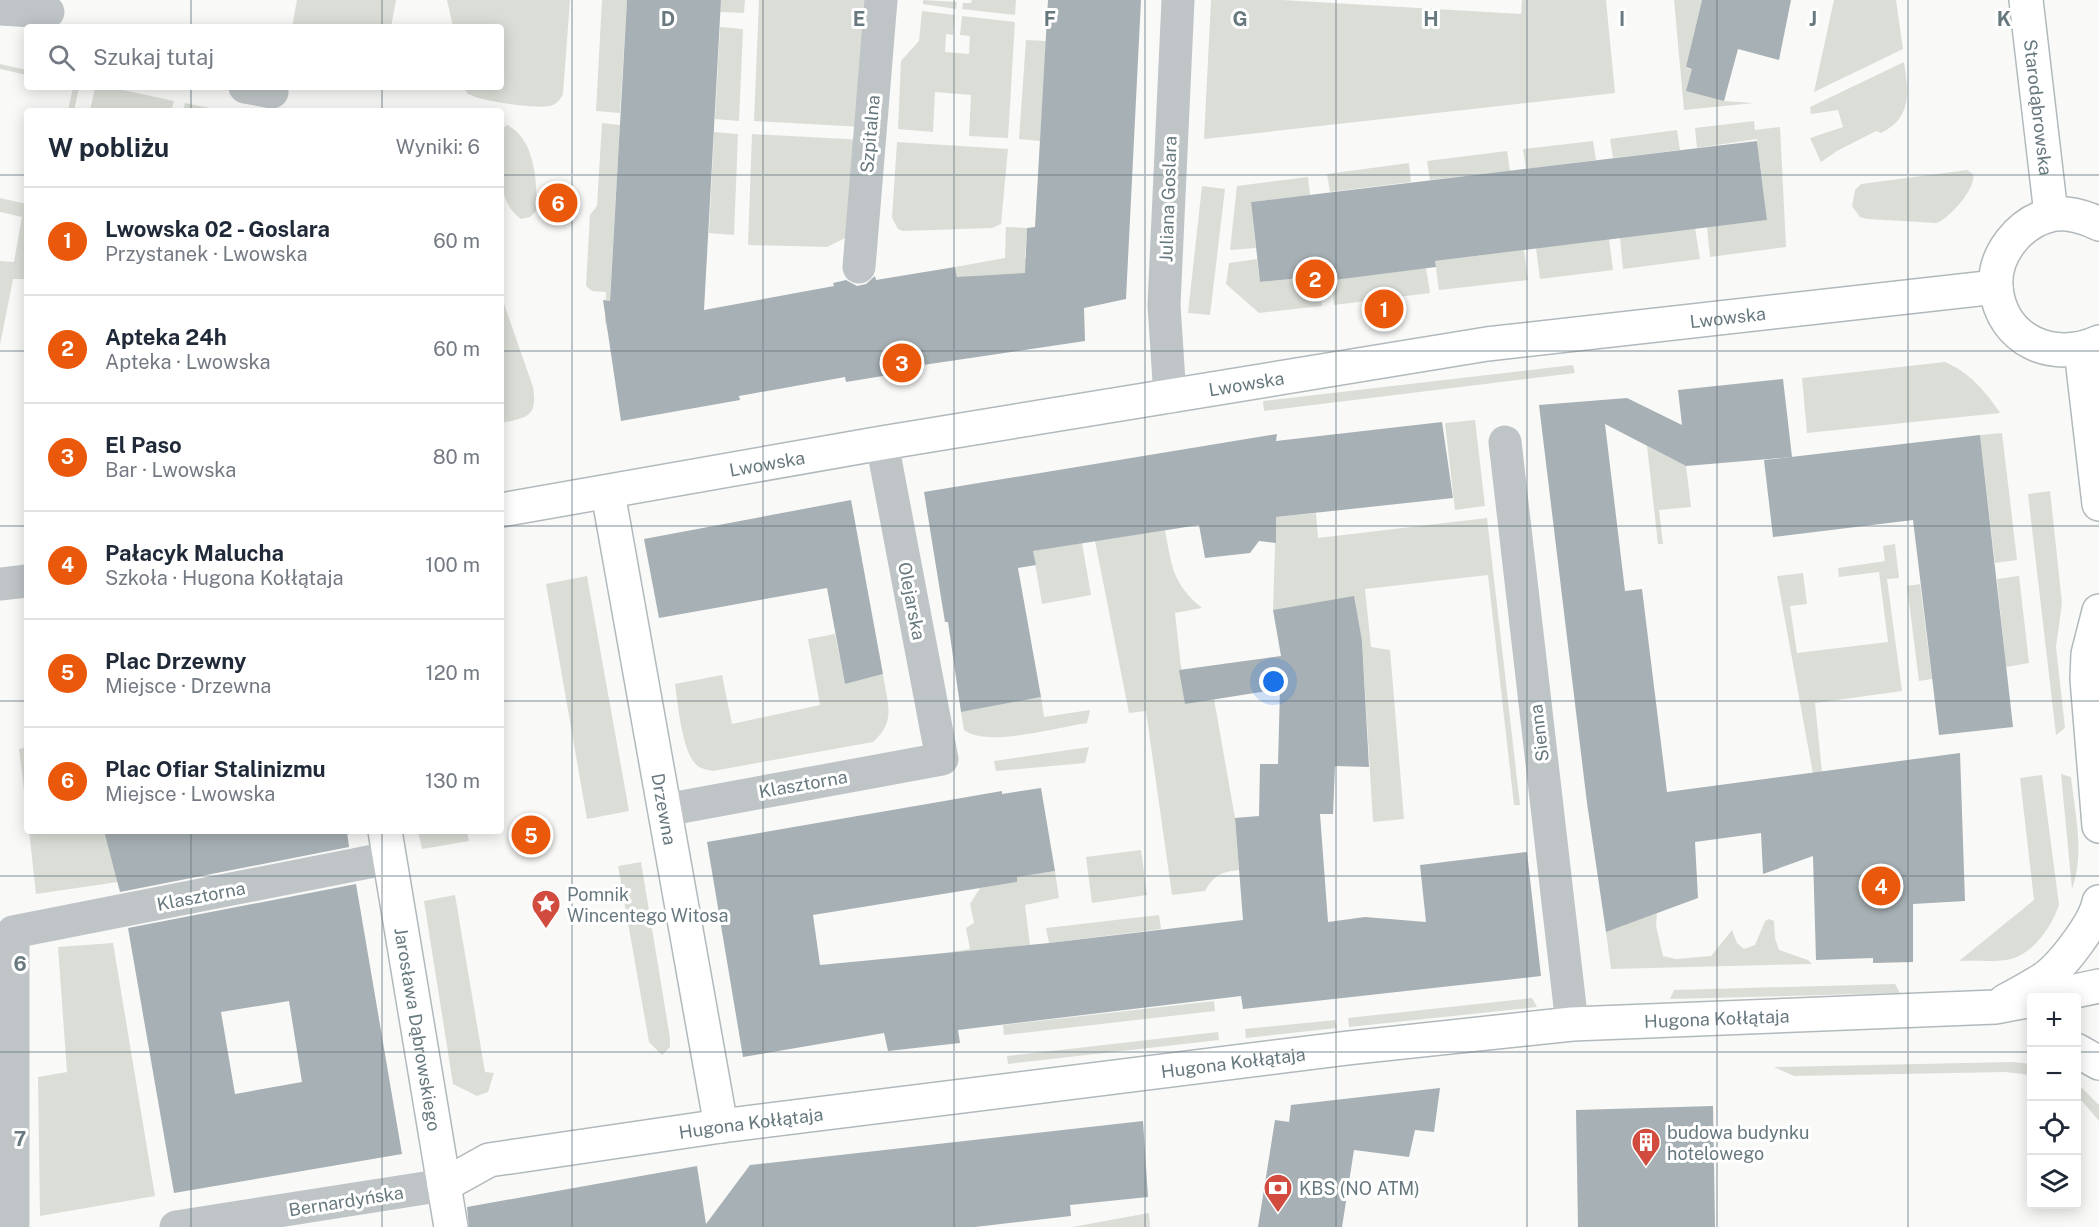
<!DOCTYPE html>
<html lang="pl">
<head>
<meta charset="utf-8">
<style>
	:root { --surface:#fff; --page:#f6f6f7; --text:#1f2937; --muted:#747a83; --line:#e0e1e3; --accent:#ea580c }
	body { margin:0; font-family:"Public Sans",sans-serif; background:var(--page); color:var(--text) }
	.controls { position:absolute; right:18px; bottom:18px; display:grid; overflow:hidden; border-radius:6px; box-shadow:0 3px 15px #0003 }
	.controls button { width:54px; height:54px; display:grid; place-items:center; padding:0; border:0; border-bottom:2px solid var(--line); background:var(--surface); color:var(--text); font:30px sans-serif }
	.you { position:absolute; left:1274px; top:682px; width:21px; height:21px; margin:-15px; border:4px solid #fff; border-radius:50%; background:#1a73e8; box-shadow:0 0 0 9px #1a73e833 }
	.badge { display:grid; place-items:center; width:39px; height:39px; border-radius:50%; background:var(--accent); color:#fff; font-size:20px; font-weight:700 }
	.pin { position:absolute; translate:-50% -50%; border:3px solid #fff; box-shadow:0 2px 6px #0006 }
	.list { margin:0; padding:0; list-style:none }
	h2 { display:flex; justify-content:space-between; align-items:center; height:78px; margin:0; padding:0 24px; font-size:26px }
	h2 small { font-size:20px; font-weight:400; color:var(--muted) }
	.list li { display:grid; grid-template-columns:39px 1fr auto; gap:18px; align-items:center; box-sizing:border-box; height:108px; padding:0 24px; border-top:2px solid var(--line) }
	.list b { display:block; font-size:22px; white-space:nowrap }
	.list p { margin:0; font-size:20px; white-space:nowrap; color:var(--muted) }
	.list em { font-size:20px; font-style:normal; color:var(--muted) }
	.icon { flex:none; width:33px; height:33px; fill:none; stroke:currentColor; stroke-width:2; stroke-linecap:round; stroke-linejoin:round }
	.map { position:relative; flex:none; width:2099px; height:1227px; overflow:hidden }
	.search { position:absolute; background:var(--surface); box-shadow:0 3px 15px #0003; left:24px; top:24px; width:480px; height:66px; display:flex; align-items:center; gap:15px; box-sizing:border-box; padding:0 21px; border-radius:6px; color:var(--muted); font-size:22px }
	.panel { position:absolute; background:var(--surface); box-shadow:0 3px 15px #0003; left:24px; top:108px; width:480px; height:726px; border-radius:6px }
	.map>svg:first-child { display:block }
	.green { fill:#dbded7 }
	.building { fill:#a7b0b4; fill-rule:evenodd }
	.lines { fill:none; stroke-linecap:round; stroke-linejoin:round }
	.secondary-casing { stroke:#b2b9bc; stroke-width:36 }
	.street { stroke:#bfc5c7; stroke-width:33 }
	.secondary { stroke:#fff; stroke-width:33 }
	.grid { fill:none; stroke:#67797f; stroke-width:1.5; stroke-opacity:0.55 }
	.labels { text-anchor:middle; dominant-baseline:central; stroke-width:6; stroke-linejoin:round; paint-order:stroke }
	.street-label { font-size:18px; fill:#67797f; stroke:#fff }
	.poi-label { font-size:18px; fill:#67797f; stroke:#fff; text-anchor:start }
	.grid-label { font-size:20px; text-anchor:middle; font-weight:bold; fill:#67797f; stroke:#fff; stroke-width:6; stroke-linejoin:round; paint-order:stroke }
</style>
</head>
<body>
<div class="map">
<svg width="2099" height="1227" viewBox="0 0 2099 1227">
	<rect width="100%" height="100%" fill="#f9f9f8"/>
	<g class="green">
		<polygon points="297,0 396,0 391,27 292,27"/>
		<path d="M447 0H570L563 94C560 100 556 105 549 106 536 109 477 101 467 93L465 87H501V27H453Z"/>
		<polygon points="602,0 627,0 620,113 596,111"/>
		<polygon points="721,0 745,0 744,13 720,12"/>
		<polygon points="759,0 872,0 865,127 754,121"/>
		<polygon points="923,0 957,2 956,9 923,4"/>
		<polygon points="972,0 1016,0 1015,15 962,9 963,3 971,3"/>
		<polygon points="1211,0 1282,0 1521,14 1522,0 1606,0 1615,93 1204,139"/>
		<polygon points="1674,0 1702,0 1686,68 1692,69 1724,101 1754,103 1684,110"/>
		<polygon points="1834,0 1896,0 1903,49 1814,92"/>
		<polygon points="922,11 955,15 953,35 946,34 945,52 969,54 970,36 960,35 962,16 1015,22 1008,138 969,136 971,95 935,92 933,132 898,129 901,61 919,41"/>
		<polygon points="720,27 743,29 739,121 715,119"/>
		<polygon points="1026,40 1046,41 1040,141 1019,139"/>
		<path d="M1904 62C1908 92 1913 117 1881 133L1876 131 1837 151 1821 162 1810 138 1843 127 1838 110 1811 114 1810 107Z"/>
		<polygon points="0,64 27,70 27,75 0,69"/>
		<polygon points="73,87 79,87 74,111 68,111"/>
		<polygon points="95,87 109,87 174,101 171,111 90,111"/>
		<polygon points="185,103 224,111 183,111"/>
		<polygon points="1754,121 1755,130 1780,127 1786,247 1710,257 1707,227 1767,220 1757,139 1697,148 1695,128"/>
		<polygon points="602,123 620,125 608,332 605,321 606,292 592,291 586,286 590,215 597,206"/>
		<path d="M507 125C535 138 538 184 536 211L530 217 521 219C494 200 501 159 501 130Z"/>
		<polygon points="1677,130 1680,150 1613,158 1610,139"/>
		<polygon points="714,132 738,134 734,235 709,233"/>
		<polygon points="752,134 865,140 847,237 827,247 748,245"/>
		<polygon points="1593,141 1596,160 1526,169 1523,149"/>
		<polygon points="897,142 1008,149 1001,224 992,228 903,231 898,229 892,218"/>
		<polygon points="1507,151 1510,171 1430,180 1427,161"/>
		<polygon points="1409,163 1411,182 1330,192 1327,174"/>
		<path d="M1967 170 1973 174C1977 188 1949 218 1937 223L1867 219 1860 217 1852 206 1855 190 1861 184Z"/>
		<polygon points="1308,177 1310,195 1251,202 1256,248 1230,250 1237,186"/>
		<polygon points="1202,186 1225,189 1210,315 1188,313"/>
		<polygon points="0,198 27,204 27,279 13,279 0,345 0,261 14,262 22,217 0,212"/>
		<polygon points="1006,227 1027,228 1025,258 1050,260 1052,273 958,279 955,267 1005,258"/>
		<polygon points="1695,228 1700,259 1623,269 1620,238"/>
		<polygon points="1609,239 1613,270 1540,279 1536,248"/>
		<polygon points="1524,250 1528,280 1439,290 1435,261"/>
		<polygon points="1257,259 1260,282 1302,278 1303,284 1319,282 1322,306 1259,313 1226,284 1229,263"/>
		<polygon points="1426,268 1430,293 1334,305 1331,280"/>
		<path d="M501 295 533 387C538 417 527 418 501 423Z"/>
		<path d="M1945 362C1969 372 1986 392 2000 413L1807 433 1802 378Z"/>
		<polygon points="1573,365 1575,373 1264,411 1263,401"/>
		<polygon points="1475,420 1485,506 1455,510 1445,423"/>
		<polygon points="2002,433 2017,560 1995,563 1980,435"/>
		<polygon points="1647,446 1686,466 1691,507 1659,510 1663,544 1658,544"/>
		<polygon points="2050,491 2062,603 2056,647 2065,728 2056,735 2028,494"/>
		<polygon points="1316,513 1318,538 1487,518 1520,805 1514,805 1488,575 1365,589 1371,647 1390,650 1404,819 1373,822 1362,640 1273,610 1276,517"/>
		<path d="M1165 530C1172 567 1172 583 1202 608L1175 613 1185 703 1214 699 1235 818 1239 870C1221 872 1214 875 1205 891L1172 895 1146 711 1129 713 1095 541Z"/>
		<polygon points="1082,543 1091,595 1042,604 1033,551"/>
		<polygon points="1895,544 1899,578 1887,579 1902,691 1815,703 1822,772 1813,774 1777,576 1803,573 1807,604 1790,606 1797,653 1888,642 1879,572 1839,577 1838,568 1885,561 1883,546"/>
		<polygon points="587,576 629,811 587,819 546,584"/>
		<polygon points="2019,576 2029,663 2006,667 1997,579"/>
		<polygon points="1920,584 1932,679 1919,681 1907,586"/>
		<path d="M835 634 845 684 883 674C887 703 897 721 873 742L713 771C709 770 703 769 699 767 682 756 678 704 675 684L722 675 732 724 820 705 808 639Z"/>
		<path d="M1041 697 1044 717 1090 710 1087 723C1058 727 986 748 964 730L961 712Z"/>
		<polygon points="27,747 27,815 19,749"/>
		<polygon points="1089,747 1085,763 996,771 994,761"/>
		<path d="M2061 774 2071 777C2075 814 2085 854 2072 889Z"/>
		<path d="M2042 775 2059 905C2051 928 2032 956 2006 960 1991 962 1974 960 1959 961L2034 900 2020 778Z"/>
		<polygon points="29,831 104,831 118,882 36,894"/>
		<polygon points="418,831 467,831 469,841 422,849"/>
		<polygon points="1141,850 1147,895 1092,903 1086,857"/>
		<polygon points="641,862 670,1038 670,1047 662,1055 649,1042 618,866"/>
		<polygon points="1055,871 1059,898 1025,905 1030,945 944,953 970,949 966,928 974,923 970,904 980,888 1017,882 1017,877"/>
		<polygon points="455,895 485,1072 494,1073 488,1092 477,1096 453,1084 424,901"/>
		<polygon points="1657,913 1656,926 1663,956 1676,959 1711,956 1732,930 1737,943 1744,949 1755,945 1765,921 1769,919 1774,921 1775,938 1779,950 1808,960 1812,964 1611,969 1606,932"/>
		<polygon points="1159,915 1161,929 1049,943 1046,928"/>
		<polygon points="113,943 155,1196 40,1216 38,1077 67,1072 58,947"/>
		<polygon points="1895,984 1900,993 1670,999 1674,990"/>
		<polygon points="1532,998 1537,1007 1349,1027 1348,1018"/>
		<polygon points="1214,1001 1215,1011 1004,1035 1003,1025"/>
		<polygon points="1335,1020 1337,1028 1246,1038 1245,1029"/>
		<polygon points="1218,1032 1219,1040 1008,1064 1007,1056"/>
		<polygon points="2013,1062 2031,1064 2031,1075 2005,1072 1794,1076 1774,1067"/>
		<polygon points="2077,1083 2099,1105 2099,1121 2077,1095"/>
		<polygon points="1149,1213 1150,1227 1069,1227 1072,1227"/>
	</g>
	<g class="building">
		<polygon points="627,0 721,0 704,310 834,286 833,283 846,280 857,286 866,284 875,276 876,280 955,267 957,277 1025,273 1027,228 1035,227 1048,0 1141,0 1126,299 1084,308 1085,341 889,370 889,375 846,382 845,377 739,396 740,400 621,421 603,300 610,301"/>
		<polygon points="1702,0 1791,0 1779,60 1738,49 1724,101 1686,91 1692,69 1686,67"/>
		<polygon points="1757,141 1767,220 1435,261 1436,267 1303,284 1302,278 1260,282 1251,202"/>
		<polygon points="1783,379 1792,457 1686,466 1605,424 1625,591 1642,589 1667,792 1960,753 1965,901 1913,904 1913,962 1873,963 1873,958 1816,960 1813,856 1763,874 1761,833 1695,842 1698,898 1606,932 1587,803 1539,405 1627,398 1682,425 1678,390"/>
		<polygon points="1442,422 1453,498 1276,517 1276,543 1259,541 1250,553 1205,558 1199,525 1033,551 1036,565 1018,568 1041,697 961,712 948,622 945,622 924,492 1277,434 1276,441"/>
		<polygon points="1980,435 2013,727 1939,735 1913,520 1773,537 1764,460"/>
		<polygon points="851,500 883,674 845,684 827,588 659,618 644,539"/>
		<polygon points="1354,596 1362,641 1369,767 1335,766 1333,814 1320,814 1328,922 1365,917 1426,922 1420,865 1527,852 1541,976 1243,1009 1241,996 958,1030 960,1043 888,1051 884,1033 743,1057 707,842 1002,791 1002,794 1041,788 1055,871 1017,877 1017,882 813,915 820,965 1049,943 1243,920 1235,818 1259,816 1260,764 1278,764 1280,689 1185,704 1179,670 1281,656 1273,610"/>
		<polygon points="104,831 347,831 349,847 120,892"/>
		<path d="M356 884 402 1154 174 1193 128 928ZM289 1001 302 1082 235 1094 221 1012Z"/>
		<polygon points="1440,1088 1434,1132 1415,1130 1409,1157 1354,1150 1342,1227 1258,1227 1275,1120 1289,1122 1291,1105"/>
		<polygon points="1713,1106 1715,1227 1578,1227 1576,1110"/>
		<polygon points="1143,1121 1148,1197 1070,1205 1071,1216 975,1227 469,1227 467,1207 697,1166 706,1224 750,1165"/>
	</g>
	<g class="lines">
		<g class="secondary-casing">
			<g id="secondary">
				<path id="s1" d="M2026 0 2051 214"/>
				<path d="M2099 224C2086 217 2065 211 2050 215 2019 223 1993 255 1996 288 2002 341 2053 363 2099 342"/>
				<polyline points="2081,350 2099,504"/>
				<path id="s2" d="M608 493 721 1126"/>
				<path id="s3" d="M501 510 882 443 1487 344 1996 287"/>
				<polyline points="2099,611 2088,654 2087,679 2099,826"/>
				<path id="s4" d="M385 831 451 1227"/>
				<polyline points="2042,998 2099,986"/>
				<path d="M2005 1001C2018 994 2033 986 2045 978 2063 965 2095 923 2099 902"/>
				<polyline points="2076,1050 2099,1063"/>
				<path id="s5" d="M444 1185 489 1160 721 1126 1348 1048 1572 1024 1995 1007 2032 1000"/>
			</g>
		</g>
		<g class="street">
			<polyline points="0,9 48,12"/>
			<polyline points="245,87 272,92"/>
			<polyline points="859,267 881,0"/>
			<polyline points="1170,397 1164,305 1178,0"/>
			<polyline points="1505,442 1572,1024"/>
			<polyline points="0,584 27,581"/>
			<polyline points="665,810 942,759 882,443"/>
			<polyline points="13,1227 13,932 389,858"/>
			<polyline points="176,1227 444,1185"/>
		</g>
		<use href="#secondary" class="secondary"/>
	</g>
	<path class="grid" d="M191 0V27M382 0V27M572 0V1227M763 0V1227M954 0V1227M1145 0V1227M1336 0V1227M1527 0V1227M1717 0V1227M1908 0V1227M191 87V111M382 87V111M0 175H27M501 175H2099M0 351H27M501 351H2099M0 526H27M501 526H2099M0 701H27M501 701H2099M191 831V1227M382 831V1227M0 876H2099M0 1052H2032M2076 1052H2099"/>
	<defs>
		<g id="sight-pin" transform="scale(1.5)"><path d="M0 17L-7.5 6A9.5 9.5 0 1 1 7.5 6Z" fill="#d24b3f" stroke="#fff"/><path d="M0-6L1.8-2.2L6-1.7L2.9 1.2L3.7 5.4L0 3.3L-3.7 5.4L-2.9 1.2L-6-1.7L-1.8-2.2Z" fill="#fff"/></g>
		<g id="building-pin" transform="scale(1.5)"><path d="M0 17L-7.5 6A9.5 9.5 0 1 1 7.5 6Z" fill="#d24b3f" stroke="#fff"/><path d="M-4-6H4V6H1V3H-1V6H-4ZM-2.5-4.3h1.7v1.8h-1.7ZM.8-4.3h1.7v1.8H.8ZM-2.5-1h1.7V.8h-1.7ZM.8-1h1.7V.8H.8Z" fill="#fff"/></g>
		<g id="bank-pin" transform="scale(1.5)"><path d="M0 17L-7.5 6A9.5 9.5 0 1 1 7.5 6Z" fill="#d24b3f" stroke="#fff"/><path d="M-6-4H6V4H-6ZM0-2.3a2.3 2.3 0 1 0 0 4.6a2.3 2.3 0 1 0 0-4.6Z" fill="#fff"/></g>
	</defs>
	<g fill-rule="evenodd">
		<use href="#sight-pin" x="546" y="904"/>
		<use href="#building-pin" x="1646" y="1142"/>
		<use href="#bank-pin" x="1278" y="1188"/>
	</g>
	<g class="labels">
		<g class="street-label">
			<text stroke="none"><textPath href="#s1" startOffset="108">Starodąbrowska</textPath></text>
			<text transform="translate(870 134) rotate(-85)">Szpitalna</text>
			<text transform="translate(1168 199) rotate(-88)">Juliana Goslara</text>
			<text stroke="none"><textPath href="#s3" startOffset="1242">Lwowska</textPath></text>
			<text stroke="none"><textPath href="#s3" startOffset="756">Lwowska</textPath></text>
			<text stroke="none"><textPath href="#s3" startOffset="270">Lwowska</textPath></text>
			<text transform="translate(912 601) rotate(79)">Olejarska</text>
			<text transform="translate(1539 733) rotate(-97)">Sienna</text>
			<text transform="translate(803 784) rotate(-10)">Klasztorna</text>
			<text stroke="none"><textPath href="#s2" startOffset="321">Drzewna</textPath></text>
			<text transform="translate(201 896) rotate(-11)">Klasztorna</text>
			<text stroke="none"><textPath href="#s5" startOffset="1288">Hugona Kołłątaja</textPath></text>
			<text stroke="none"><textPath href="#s4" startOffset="201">Jarosława Dąbrowskiego</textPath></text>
			<text stroke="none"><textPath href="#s5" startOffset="802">Hugona Kołłątaja</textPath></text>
			<text stroke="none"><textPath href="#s5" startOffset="316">Hugona Kołłątaja</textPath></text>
			<text transform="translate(346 1201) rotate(-9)">Bernardyńska</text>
		</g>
		<g class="poi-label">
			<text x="567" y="894">Pomnik<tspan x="567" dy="21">Wincentego Witosa</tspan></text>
			<text x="1667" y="1132">budowa budynku<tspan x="1667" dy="21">hotelowego</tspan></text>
			<text x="1299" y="1188">KBS (NO ATM)</text>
		</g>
	</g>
	<g class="grid-label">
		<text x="668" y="26">D</text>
		<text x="859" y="26">E</text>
		<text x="1050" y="26">F</text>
		<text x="1240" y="26">G</text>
		<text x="1431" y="26">H</text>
		<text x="1622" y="26">I</text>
		<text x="1813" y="26">J</text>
		<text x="2004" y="26">K</text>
		<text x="20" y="971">6</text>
		<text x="20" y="1146">7</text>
	</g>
</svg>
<div class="controls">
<button>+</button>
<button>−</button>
<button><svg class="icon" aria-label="locate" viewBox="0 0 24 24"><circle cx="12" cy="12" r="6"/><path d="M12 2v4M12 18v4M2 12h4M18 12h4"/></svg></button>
<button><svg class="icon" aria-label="layers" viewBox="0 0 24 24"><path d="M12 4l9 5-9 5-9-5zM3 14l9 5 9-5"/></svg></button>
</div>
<div class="you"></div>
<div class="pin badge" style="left:1384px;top:309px">1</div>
<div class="pin badge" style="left:1315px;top:279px">2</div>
<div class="pin badge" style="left:902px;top:363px">3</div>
<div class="pin badge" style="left:1881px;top:886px">4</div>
<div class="pin badge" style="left:531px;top:835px">5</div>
<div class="pin badge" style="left:558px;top:203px">6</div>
<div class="search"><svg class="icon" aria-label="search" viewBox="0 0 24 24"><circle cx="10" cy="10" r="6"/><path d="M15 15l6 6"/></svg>Szukaj tutaj</div>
<section class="panel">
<h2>W pobliżu<small>Wyniki: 6</small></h2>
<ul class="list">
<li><span class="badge">1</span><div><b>Lwowska 02 - Goslara</b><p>Przystanek · Lwowska</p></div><em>60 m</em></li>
<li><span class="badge">2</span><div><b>Apteka 24h</b><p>Apteka · Lwowska</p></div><em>60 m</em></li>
<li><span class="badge">3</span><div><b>El Paso</b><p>Bar · Lwowska</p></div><em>80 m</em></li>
<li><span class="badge">4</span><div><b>Pałacyk Malucha</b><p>Szkoła · Hugona Kołłątaja</p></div><em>100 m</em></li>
<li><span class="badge">5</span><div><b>Plac Drzewny</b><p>Miejsce · Drzewna</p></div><em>120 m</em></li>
<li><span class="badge">6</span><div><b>Plac Ofiar Stalinizmu</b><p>Miejsce · Lwowska</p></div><em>130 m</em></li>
</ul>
</section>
</div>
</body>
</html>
